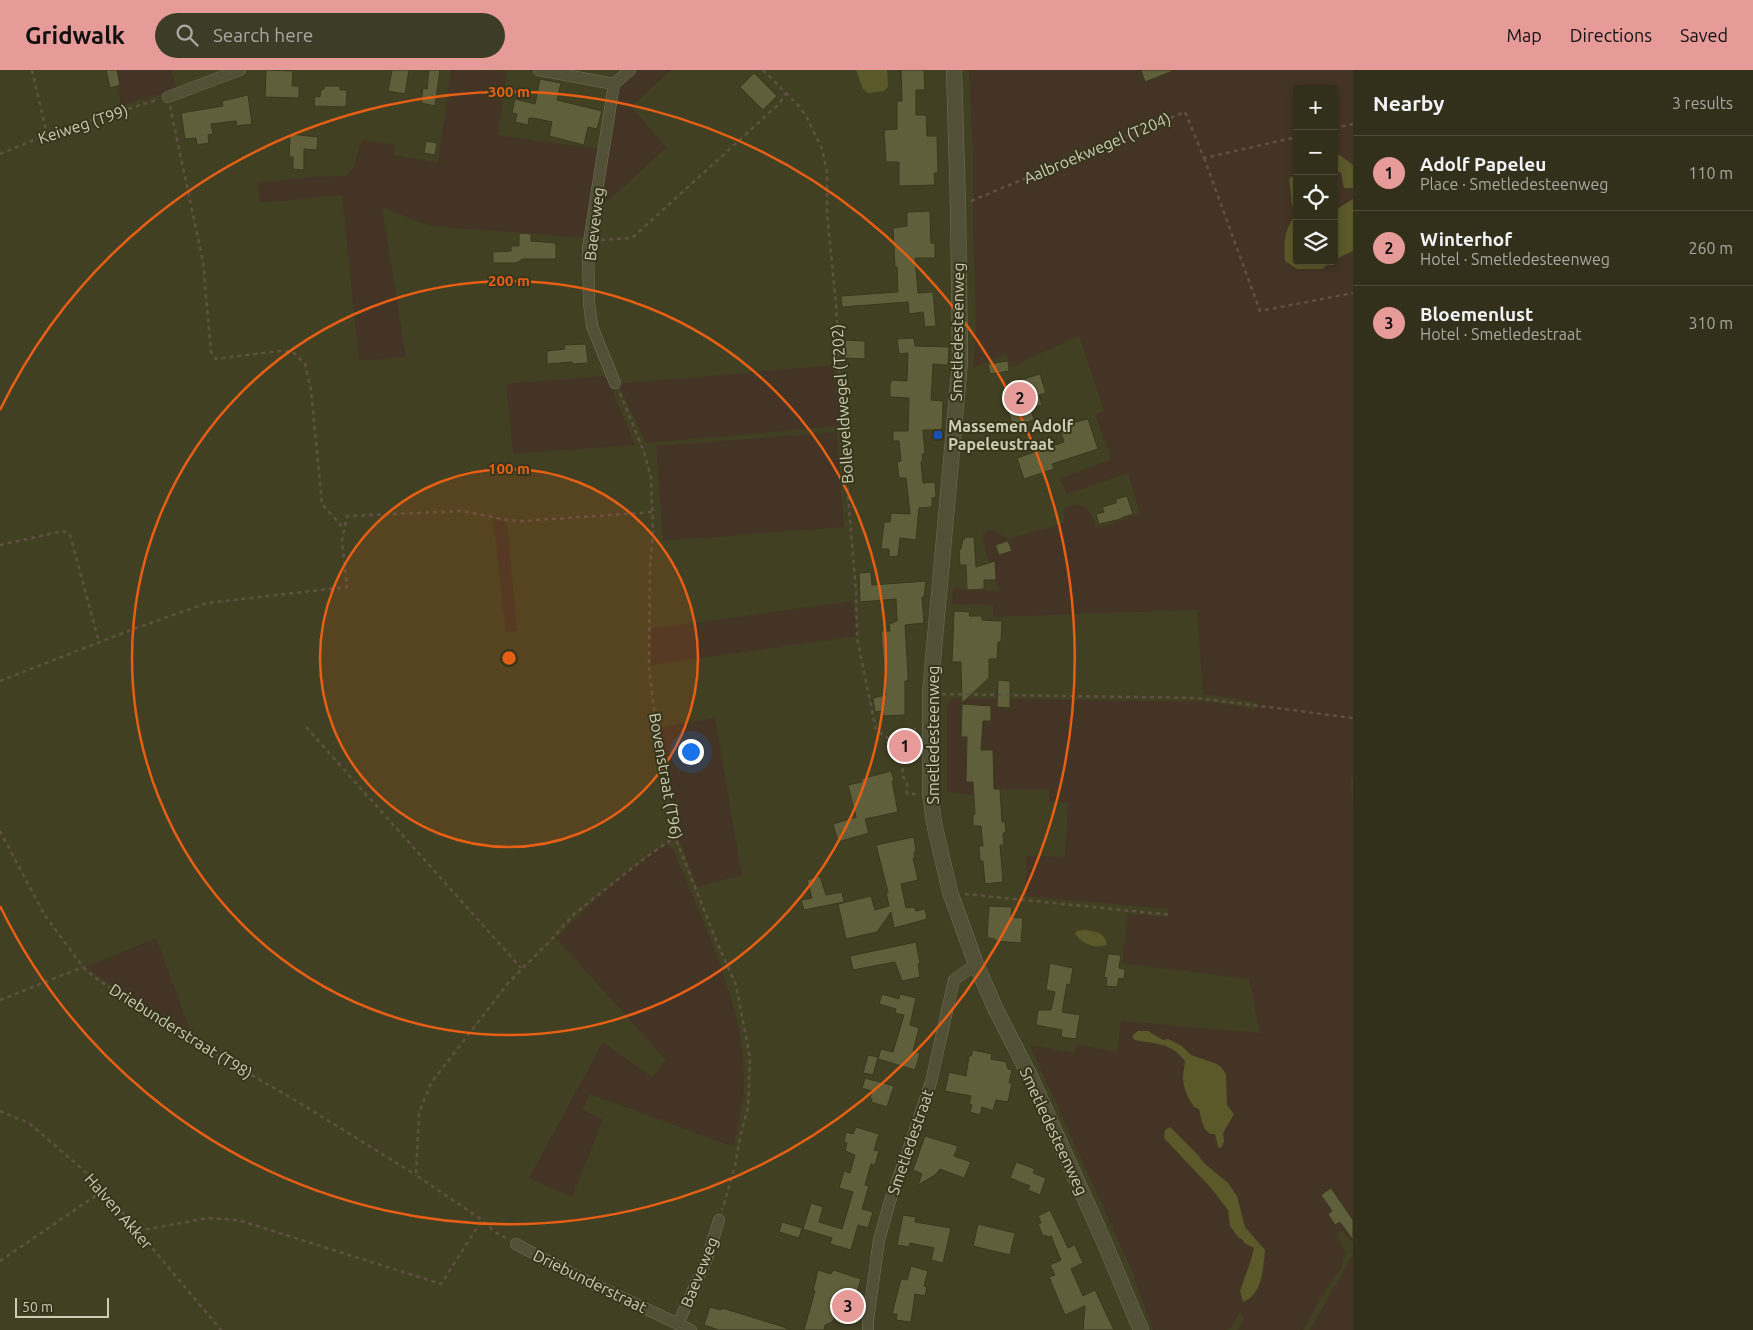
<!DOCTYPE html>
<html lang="en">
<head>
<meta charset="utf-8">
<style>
	:root { --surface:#32301a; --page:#3d3c27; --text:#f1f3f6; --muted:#a8a9a2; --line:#4d4b39; --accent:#e69b98 }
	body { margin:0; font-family:Ubuntu,sans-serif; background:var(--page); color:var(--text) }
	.controls { position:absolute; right:15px; top:15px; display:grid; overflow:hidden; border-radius:5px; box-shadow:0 2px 8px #0003 }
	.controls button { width:45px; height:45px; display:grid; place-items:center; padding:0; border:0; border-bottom:1px solid var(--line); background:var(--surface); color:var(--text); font:25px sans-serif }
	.scale { position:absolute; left:15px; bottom:12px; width:94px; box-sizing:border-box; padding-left:5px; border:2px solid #ccccb4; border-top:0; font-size:14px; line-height:18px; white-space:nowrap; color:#ccccb4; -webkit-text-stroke:4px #37361c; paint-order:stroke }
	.you { position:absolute; left:690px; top:681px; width:18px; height:18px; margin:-12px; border:4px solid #fff; border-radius:50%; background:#1a73e8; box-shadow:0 0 0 8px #1a73e833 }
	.badge { display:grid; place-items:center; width:32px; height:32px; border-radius:50%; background:var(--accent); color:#111; font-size:16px; font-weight:700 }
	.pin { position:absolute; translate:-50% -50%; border:2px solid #fff; box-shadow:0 1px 5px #0006 }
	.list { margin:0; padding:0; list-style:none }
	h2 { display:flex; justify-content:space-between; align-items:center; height:65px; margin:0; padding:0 20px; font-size:21px }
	h2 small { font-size:16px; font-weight:400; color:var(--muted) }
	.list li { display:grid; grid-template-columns:32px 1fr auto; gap:15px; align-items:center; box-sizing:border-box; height:75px; padding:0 20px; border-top:1px solid var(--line) }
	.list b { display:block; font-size:19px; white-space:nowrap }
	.list p { margin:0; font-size:16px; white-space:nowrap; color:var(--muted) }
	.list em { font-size:16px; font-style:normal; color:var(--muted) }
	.icon { flex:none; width:28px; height:28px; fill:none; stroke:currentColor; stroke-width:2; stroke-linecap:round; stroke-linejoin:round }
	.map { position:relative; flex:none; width:1353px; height:1260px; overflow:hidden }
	header { display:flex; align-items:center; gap:30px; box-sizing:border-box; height:70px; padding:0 25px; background:var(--accent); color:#111 }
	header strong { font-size:24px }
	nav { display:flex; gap:28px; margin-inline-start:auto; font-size:18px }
	.search { width:350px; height:45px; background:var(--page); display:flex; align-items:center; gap:12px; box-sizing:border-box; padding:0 18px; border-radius:28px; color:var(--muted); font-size:19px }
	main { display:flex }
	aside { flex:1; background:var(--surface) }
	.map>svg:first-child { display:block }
	.green { fill:#433425; fill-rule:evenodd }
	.water { fill:#5b5929 }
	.building { fill:#5f5f3b; stroke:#39381e }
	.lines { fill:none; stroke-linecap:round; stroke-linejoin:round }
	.minor-casing { stroke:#727158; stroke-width:12 }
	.tertiary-casing { stroke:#727158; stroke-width:16 }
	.path { stroke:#605043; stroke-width:2.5; stroke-dasharray:4 4; stroke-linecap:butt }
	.minor { stroke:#525137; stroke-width:11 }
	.tertiary { stroke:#525137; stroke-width:15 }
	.ring { fill:none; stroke:#e75f14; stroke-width:2.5 }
	.transit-dot { fill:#1a4fb4; stroke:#37361c; stroke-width:2 }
	.labels { text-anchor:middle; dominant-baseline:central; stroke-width:4; stroke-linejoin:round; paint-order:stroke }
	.street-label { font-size:16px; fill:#ccccb4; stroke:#37361c }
	.poi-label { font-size:16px; font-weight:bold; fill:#ccccb4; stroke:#37361c; text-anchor:start }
	.centre { fill:#e75f14; stroke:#37361c; stroke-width:2.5 }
	.ring-label { font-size:15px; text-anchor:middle; font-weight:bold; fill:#e75f14; stroke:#37361c; stroke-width:4; stroke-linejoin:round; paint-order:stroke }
</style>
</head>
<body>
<header>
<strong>Gridwalk</strong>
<div class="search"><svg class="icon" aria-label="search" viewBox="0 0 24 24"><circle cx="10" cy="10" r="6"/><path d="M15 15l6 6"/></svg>Search here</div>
<nav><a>Map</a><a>Directions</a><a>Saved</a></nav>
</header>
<main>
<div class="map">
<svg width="1353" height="1260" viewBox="0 0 1353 1260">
	<rect width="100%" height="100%" fill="#424023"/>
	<g class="green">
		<polygon points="115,0 171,0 177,20 121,35"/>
		<polygon points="451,0 507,1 498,65 598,79 586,168 429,156 382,137 406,287 359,291 342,125 260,133 257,113 309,107 346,106 353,98 362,70 396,75 394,85 438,93"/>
		<polygon points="636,0 671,0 631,37 667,77 598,140 620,15"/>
		<path d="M969 0H1353V708L1351 709 1353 741V1173L1342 1161 1336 1166 1346 1182 1341 1198 1326 1219 1303 1260H1238L1244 1249 1240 1242 1230 1259 1226 1260H1153L1131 1199 1030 975 1075 983 1076 974 1117 982 1121 951 1260 963 1249 909 1122 893 1128 844 1168 847V839L1026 826V786L1065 787 1068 733 1049 731V720L987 719 979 726 947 722V649L948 635 950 630 956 628 1213 632 1255 639 1256 632 1203 624 1197 540 993 547V535L952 534 953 519 999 521 984 476 983 464 987 460H993L1009 469 1064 453V439C1081 426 1092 442 1097 458L1140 444 1128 403 1067 424 1060 409 1111 389 1095 344 1104 341 1079 266 1011 297 1005 284 973 298 976 257 973 160V84ZM1297 19H1334V191H1297ZM1262 1176 1265 1180 1264 1188 1243 1212 1250 1193 1254 1178Z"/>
		<polygon points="834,295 840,356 646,373 618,314"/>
		<polygon points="603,306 607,308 635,375 513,384 506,314"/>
		<polygon points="837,362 844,457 663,471 656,376"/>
		<polygon points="493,449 507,453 517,561 506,562"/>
		<polygon points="853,531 858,566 651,595 650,559"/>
		<polygon points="715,648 742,805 697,817 674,756 657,658"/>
		<path d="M667 775 673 778C702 852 745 933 744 1013 743 1035 738 1056 734 1077L590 1024 582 1039 603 1050 572 1127 529 1108 603 972 652 1007 666 990 556 868 599 825 658 779Z"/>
		<polygon points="156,868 193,968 109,914 86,897"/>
		<polygon points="1353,1184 1353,1260 1310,1260"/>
	</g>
	<g class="water">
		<polygon points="856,0 887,0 888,17 884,21 868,23 863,19"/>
		<polygon points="1337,83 1353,95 1353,118 1344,118 1341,103 1334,100 1334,85"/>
		<polygon points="1297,105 1297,134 1292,136 1289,108"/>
		<polygon points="1353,129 1353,181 1334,190 1334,141"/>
		<path d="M1297 143V191H1332L1322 199H1297L1285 191C1284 170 1284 160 1297 143Z"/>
		<path d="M1085 860C1096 862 1105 862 1107 875 1094 879 1083 874 1075 864L1077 861Z"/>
		<path d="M1138 961H1148L1163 970 1168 969 1182 976 1191 985 1217 994 1221 997 1226 1004 1227 1035 1234 1044 1223 1063 1224 1071 1222 1077 1219 1078 1218 1076 1215 1064H1210L1205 1059 1202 1052 1199 1039 1194 1037C1188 1028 1183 1018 1183 1007 1183 1001 1185 996 1185 991 1169 971 1157 975 1135 970L1133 968V965Z"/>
		<path d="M1170 1057 1197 1084 1205 1094 1228 1113 1237 1126 1245 1157 1265 1180C1263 1199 1263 1224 1243 1232L1240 1221 1250 1193 1254 1178 1244 1173 1243 1170 1238 1167 1230 1156 1228 1140 1211 1118 1164 1068 1165 1060Z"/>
	</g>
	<g class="building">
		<polygon points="106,0 117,0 120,15 110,18"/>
		<polygon points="266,0 293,1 292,16 299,16 299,28 265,27"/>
		<polygon points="392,0 409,0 405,24 388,21"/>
		<polygon points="429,0 440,0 435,36 421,33 423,18 427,19"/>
		<polygon points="901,0 924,0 925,20 916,20 916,45 926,45 927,66 937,66 938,103 934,103 935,115 899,116 899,92 886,92 884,60 897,59 897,31 902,31"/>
		<polygon points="1141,0 1175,0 1145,12"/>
		<polygon points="754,3 777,26 763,40 740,17"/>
		<polygon points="540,9 561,13 557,30 602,41 597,59 588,57 584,75 549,66 552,52 533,48 529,48 528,55 515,52 517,44 512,43 515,29 535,34"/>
		<polygon points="324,16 340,16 340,20 347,20 346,37 314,36 315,26 320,27 321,20 324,19"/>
		<polygon points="248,25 252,54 237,56 236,51 211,54 213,64 208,65 209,73 197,75 196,68 185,69 181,43 223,36 222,31"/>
		<polygon points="290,64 318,67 317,80 304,79 304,100 293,99 293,87 289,87"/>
		<polygon points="426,71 437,73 435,85 424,83"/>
		<polygon points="930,141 931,173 935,173 935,188 915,188 918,223 933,222 936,256 925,257 923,242 909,244 908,232 842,237 841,226 898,222 897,197 895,197 893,158 907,156 907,142"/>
		<polygon points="519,163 531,164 531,171 556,173 556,189 523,189 516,193 493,193 493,182 511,181 511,176 519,176"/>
		<polygon points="914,268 915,276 949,277 948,295 933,294 931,330 943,331 942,360 923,360 925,384 922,384 923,391 921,392 923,413 935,412 936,427 932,428 932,437 919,438 916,470 900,468 898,486 889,487 889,479 881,479 884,452 890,452 891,443 910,444 906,408 899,408 897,392 901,391 899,371 893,371 893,361 908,361 909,328 890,327 890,314 892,310 907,311 908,283 899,284 897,269"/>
		<polygon points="845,270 865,271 865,289 844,288"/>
		<polygon points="586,274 588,293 572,294 572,292 547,294 547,281 565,279 564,275"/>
		<polygon points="1008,291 1009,301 990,304 988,294"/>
		<polygon points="1040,304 1046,323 1039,325 1042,335 1031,338 1034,350 1013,357 1003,322 1008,319 1007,314"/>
		<polygon points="1088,349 1098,379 1052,394 1054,399 1024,409 1017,388 1064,372 1059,356"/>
		<polygon points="1127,426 1133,444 1121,448 1121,449 1099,454 1096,444 1104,442 1102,437 1116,433 1116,429"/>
		<polygon points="965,467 974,467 976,497 995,491 996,510 984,510 984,519 967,520 966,495 960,495 959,479 961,479 963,469 965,469"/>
		<polygon points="1008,471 1012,481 999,485 995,475"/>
		<polygon points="871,502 872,515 926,511 924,527 922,527 924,553 905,555 908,604 908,611 905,611 905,645 883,646 883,641 875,642 873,628 886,625 881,561 890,561 889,554 897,551 896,529 860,532 859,503"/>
		<polygon points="954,541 970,542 969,546 982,546 982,550 1002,551 1001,572 998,572 997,589 989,589 989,608 962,633 961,592 952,592"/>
		<polygon points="998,610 1010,611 1010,638 997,637"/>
		<polygon points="962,634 991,636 991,651 983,651 981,680 993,680 994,719 1000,719 1002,752 1005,752 1006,763 1003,763 1004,775 1000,775 1003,812 985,814 983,791 980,791 979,776 983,776 981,756 973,756 973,744 975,744 973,712 966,712 967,667 961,667"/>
		<polygon points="891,701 894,710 892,711 898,742 865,749 869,763 838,772 833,754 856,747 848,715 862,712 861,709"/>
		<polygon points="914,767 916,782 914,782 915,788 913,788 918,810 901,814 906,838 914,837 916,841 925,839 927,849 894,858 891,842 877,862 846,869 838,834 871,826 875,840 889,836 886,822 888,822 876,775"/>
		<polygon points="820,806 826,825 842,822 844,832 804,840 801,830 812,828 807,810"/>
		<polygon points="989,836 1012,837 1011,847 1023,848 1021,873 995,871 995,869 988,868 987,866"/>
		<polygon points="916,872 920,894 918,894 920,907 902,911 895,892 853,900 850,886"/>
		<polygon points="1108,884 1121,885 1119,898 1125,899 1124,909 1119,908 1117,917 1106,916 1107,908 1104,907"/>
		<polygon points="1050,893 1073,898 1070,915 1067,914 1062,942 1080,945 1076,969 1061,967 1062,960 1036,955 1038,940 1051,940 1055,922 1046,920"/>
		<polygon points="882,924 899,929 900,924 916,928 910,955 919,958 913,981 920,983 915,1000 878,989 881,979 893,982 904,945 895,943 896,939 879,934"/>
		<polygon points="973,980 992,984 991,989 1006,992 1008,999 1012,1000 1009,1013 1012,1013 1008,1032 996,1030 993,1041 982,1037 980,1045 970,1042 972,1035 969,1034 971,1026 945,1021 949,1002 966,1006 969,986 971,986"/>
		<polygon points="868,985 878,987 873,1005 863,1003"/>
		<polygon points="865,1008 894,1016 887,1037 871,1032 872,1029 870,1029 872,1021 862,1018"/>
		<polygon points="856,1057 879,1064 874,1080 879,1081 875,1095 871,1094 865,1115 869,1116 862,1139 873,1142 868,1158 858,1155 851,1180 830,1174 832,1168 803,1159 811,1133 823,1137 819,1152 842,1159 853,1122 839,1118 844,1101 850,1103 855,1085 845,1081 847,1073 844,1072 846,1062 853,1064"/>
		<polygon points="925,1066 958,1076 954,1086 971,1092 964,1108 940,1099 935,1105 918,1115 922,1104 913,1100"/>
		<polygon points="1016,1092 1035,1099 1033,1103 1046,1108 1040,1125 1028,1120 1030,1116 1010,1108"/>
		<polygon points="1331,1118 1353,1150 1353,1170 1340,1152 1335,1155 1328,1144 1332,1141 1321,1125"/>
		<polygon points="1050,1140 1068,1178 1075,1175 1083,1193 1071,1199 1083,1226 1095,1220 1114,1260 1083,1260 1085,1236 1065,1245 1049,1207 1055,1205 1050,1195 1061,1190 1051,1166 1048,1167 1046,1165 1043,1166 1038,1154 1041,1153 1038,1146"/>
		<polygon points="903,1145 916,1147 915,1152 951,1158 943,1193 931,1190 934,1178 915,1174 910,1173 909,1177 897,1175"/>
		<polygon points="782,1152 802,1158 799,1168 779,1162"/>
		<polygon points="978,1154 1015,1163 1010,1185 973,1176"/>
		<polygon points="911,1196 928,1201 924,1216 927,1217 925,1226 915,1224 911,1252 896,1250 897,1244 892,1244 901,1209 907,1210"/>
		<polygon points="818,1200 831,1204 833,1200 861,1209 850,1244 845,1247 836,1246 832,1252 825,1255 824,1260 804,1260 815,1221 813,1221"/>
		<polygon points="710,1237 721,1240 722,1238 787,1258 786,1260 719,1260 704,1255"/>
	</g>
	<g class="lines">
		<g class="minor-casing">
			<g id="minor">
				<polyline points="539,0 614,14"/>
				<polyline points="168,27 240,0"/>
				<polyline points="615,313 592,256 589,233 588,178 614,14 630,0"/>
				<polyline points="516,1174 582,1209 691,1260"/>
				<polyline points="678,1254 708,1186 719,1150"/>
				<polyline points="868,1260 868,1250 879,1170 890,1131 910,1075 931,1012 954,910 976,894"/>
			</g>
		</g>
		<g class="tertiary-casing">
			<polyline id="tertiary" points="954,0 958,136 960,292 930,623 930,723 934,753 950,822 976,894 996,940 1030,1006 1102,1167 1141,1260"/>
		</g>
		<g class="path">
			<polyline points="32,0 47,65"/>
			<polyline points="763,0 798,35 806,46 822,79 827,102 827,143 836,234 842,352 856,522 857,568 876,660 898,675 899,687 902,689 903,707 907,711 907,724 918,724"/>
			<polyline points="170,36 203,192 211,282 216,289 280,281 293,282 305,294 311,320 322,434 344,459"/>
			<polyline points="1334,58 1353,54"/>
			<polyline points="0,84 53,62 157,30"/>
			<polyline points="1204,88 1260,241 1353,223"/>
			<polyline points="971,131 1185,42 1204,88 1297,67"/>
			<polyline points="601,170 632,168 779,34 786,23"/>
			<polyline points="620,323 644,382 651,408 653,462 650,496 649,599 658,670 675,767 718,875 736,915 750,988 748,1038 740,1067 735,1096 722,1140"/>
			<polyline points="0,475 63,461 70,465 99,572"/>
			<polyline points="0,611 128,561 207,533 347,517 342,470 347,446 462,441 507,450 523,451 653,442"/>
			<polyline points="942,624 1197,628 1353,648"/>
			<polyline points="306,657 521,898"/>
			<polyline points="898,675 897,660 916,659"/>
			<polyline points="0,761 44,844 83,897 94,907 170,958 295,1030 416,1105"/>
			<polyline points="965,824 1172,845"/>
			<polyline points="0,930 83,897"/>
			<polyline points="0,1041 29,1053 96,1111 221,1260"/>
			<polyline points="138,1161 208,1148 238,1150 441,1214 482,1150"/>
			<polyline points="506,1168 495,1162 482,1150 416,1105 419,1043 431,1013 509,912 549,872 574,844 645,788 675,767"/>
			<polyline points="0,1191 104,1120"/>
		</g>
		<use href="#minor" class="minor"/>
		<use href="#tertiary" class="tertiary"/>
	</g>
	<circle cx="509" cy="588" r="189" fill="#e75f14" fill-opacity=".12"/>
	<g class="ring">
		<circle cx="509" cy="588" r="189"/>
		<circle cx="509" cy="588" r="377"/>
		<path d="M0 340A566 566 0 1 1 0 836"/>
	</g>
	<rect class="transit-dot" x="933" y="360" width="10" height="10" rx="2.5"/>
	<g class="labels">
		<g class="street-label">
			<text transform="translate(83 54) rotate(-18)">Keiweg (T99)</text>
			<text transform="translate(1097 78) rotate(-23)">Aalbroekwegel (T204)</text>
			<text transform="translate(594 154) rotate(-83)">Baeveweg</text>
			<text transform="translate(957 262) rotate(-89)">Smetledesteenweg</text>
			<text transform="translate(842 334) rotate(-94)">Bolleveldwegel (T202)</text>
			<text transform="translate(933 665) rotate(-90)">Smetledesteenweg</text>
			<text transform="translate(666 706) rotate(80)">Bovenstraat (T96)</text>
			<text transform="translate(181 961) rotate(32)">Driebunderstraat (T98)</text>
			<text transform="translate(1054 1061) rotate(65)">Smetledesteenweg</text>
			<text transform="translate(910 1072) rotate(-71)">Smetledestraat</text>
			<text transform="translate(119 1141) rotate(49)">Halven Akker</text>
			<text transform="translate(699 1202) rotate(-68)">Baeveweg</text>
			<text transform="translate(590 1211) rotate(26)">Driebunderstraat</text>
		</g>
		<g class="poi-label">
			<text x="948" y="356">Massemen Adolf<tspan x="948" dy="18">Papeleustraat</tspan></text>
		</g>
	</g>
	<circle cx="509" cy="588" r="8" class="centre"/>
	<g class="ring-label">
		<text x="509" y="27">300 m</text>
		<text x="509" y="216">200 m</text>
		<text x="509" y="404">100 m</text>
	</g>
</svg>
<div class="controls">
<button>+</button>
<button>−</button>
<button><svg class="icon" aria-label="locate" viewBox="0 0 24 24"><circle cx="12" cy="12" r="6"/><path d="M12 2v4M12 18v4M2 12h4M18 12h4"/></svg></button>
<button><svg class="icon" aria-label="layers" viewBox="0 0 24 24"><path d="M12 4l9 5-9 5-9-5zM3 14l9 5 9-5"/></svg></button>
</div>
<div class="scale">50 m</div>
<div class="you"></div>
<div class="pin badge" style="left:905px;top:676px">1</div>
<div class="pin badge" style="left:1020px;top:328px">2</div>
<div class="pin badge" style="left:848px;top:1236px">3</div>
</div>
<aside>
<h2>Nearby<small>3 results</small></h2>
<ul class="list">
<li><span class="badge">1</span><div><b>Adolf Papeleu</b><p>Place · Smetledesteenweg</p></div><em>110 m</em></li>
<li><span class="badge">2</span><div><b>Winterhof</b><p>Hotel · Smetledesteenweg</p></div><em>260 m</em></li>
<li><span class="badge">3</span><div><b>Bloemenlust</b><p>Hotel · Smetledestraat</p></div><em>310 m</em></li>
</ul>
</aside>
</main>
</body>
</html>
